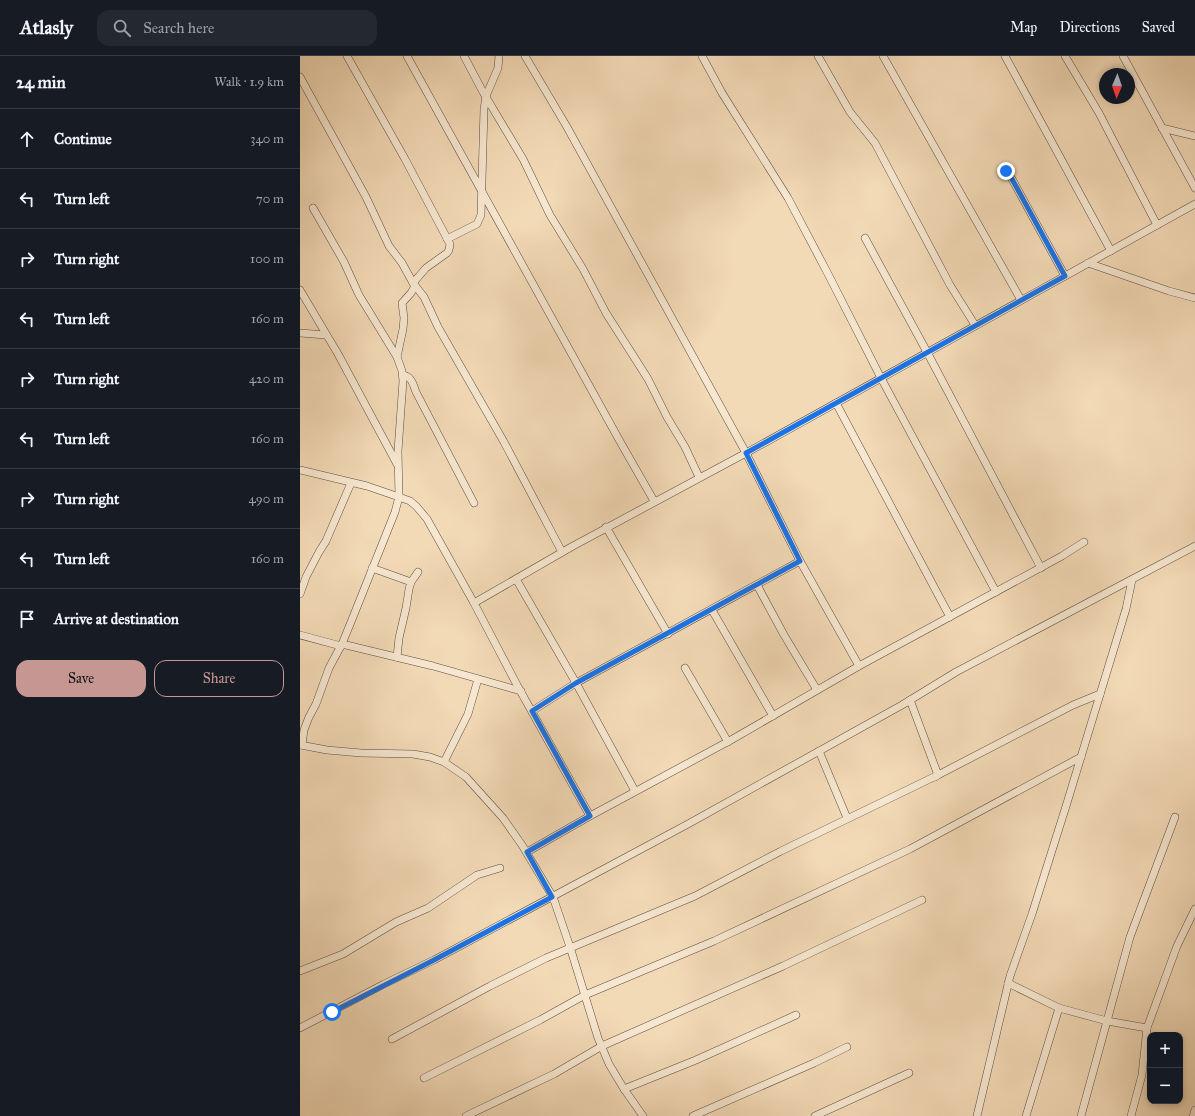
<!DOCTYPE html>
<html lang="en">
<head>
<meta charset="utf-8">
<style>
	:root { --surface:#171b24; --page:#242831; --text:#f1f3f6; --muted:#9ea1a6; --line:#363941; --accent:#c59692 }
	body { margin:0; font-family:"IM FELL Great Primer",serif; background:var(--page); color:var(--text) }
	.controls { position:absolute; right:12px; bottom:12px; display:grid; overflow:hidden; border-radius:8px; box-shadow:0 2px 6px #0003 }
	.controls button { width:36px; height:36px; display:grid; place-items:center; padding:0; border:0; border-bottom:1px solid var(--line); background:var(--surface); color:var(--text); font:20px sans-serif }
	.compass { position:absolute; left:799px; top:12px; width:36px; height:36px; border-radius:50%; background:var(--surface); box-shadow:0 2px 6px #0003; rotate:182deg }
	.stop { position:absolute; width:12px; height:12px; margin:-9px; border:3px solid #1a73e8; border-radius:50%; background:#fff }
	.stop.end { background:#1a73e8; border-color:#fff; box-shadow:0 1px 4px #0008 }
	.list { margin:0; padding:0; list-style:none }
	h2 { display:flex; justify-content:space-between; align-items:center; height:52px; margin:0; padding:0 16px; font-size:17px }
	h2 small { font-size:13px; font-weight:400; color:var(--muted) }
	.list li { display:grid; grid-template-columns:26px 1fr auto; gap:12px; align-items:center; box-sizing:border-box; height:60px; padding:0 16px; border-top:1px solid var(--line) }
	.list b { display:block; font-size:15px; white-space:nowrap }
	.list em { font-size:13px; font-style:normal; color:var(--muted) }
	.actions { display:flex; gap:8px; padding:12px 16px }
	.actions a { flex:1; padding:9px 0; border:1px solid var(--accent); border-radius:12px; text-align:center; font-size:14px; color:var(--accent) }
	.actions .main { background:var(--accent); color:#111 }
	.icon { flex:none; width:22px; height:22px; fill:none; stroke:currentColor; stroke-width:2; stroke-linecap:round; stroke-linejoin:round }
	.map { position:relative; flex:none; width:895px; height:1060px; overflow:hidden }
	header { display:flex; align-items:center; gap:24px; box-sizing:border-box; height:56px; padding:0 20px; background:var(--surface); border-bottom:1px solid var(--line) }
	header strong { font-size:19px }
	nav { display:flex; gap:22px; margin-inline-start:auto; font-size:14px }
	.search { width:280px; height:36px; background:var(--page); display:flex; align-items:center; gap:10px; box-sizing:border-box; padding:0 14px; border-radius:12px; color:var(--muted); font-size:15px }
	main { display:flex }
	aside { flex:1; background:var(--surface) }
	.map>svg:first-child { display:block }
	.lines { fill:none; stroke-linecap:round; stroke-linejoin:round }
	.minor-casing { stroke:#5c4d3f; stroke-width:8 }
	.minor { stroke:#f7e7d0; stroke-width:7 }
	.route { stroke:#1a73e8; stroke-width:5 }
</style>
</head>
<body>
<header>
<strong>Atlasly</strong>
<div class="search"><svg class="icon" aria-label="search" viewBox="0 0 24 24"><circle cx="10" cy="10" r="6"/><path d="M15 15l6 6"/></svg>Search here</div>
<nav><a>Map</a><a>Directions</a><a>Saved</a></nav>
</header>
<main>
<aside>
<h2>24 min<small>Walk · 1.9 km</small></h2>
<ul class="list">
<li><svg class="icon" aria-label="ahead" viewBox="0 0 24 24"><path d="M12 20V5M6 11l6-6 6 6"/></svg><div><b>Continue</b></div><em>340 m</em></li>
<li><svg class="icon" aria-label="left" viewBox="0 0 24 24"><path d="M17 20v-9H6M10 6l-5 5 5 5"/></svg><div><b>Turn left</b></div><em>70 m</em></li>
<li><svg class="icon" aria-label="right" viewBox="0 0 24 24"><path d="M7 20v-9h11M14 6l5 5-5 5"/></svg><div><b>Turn right</b></div><em>100 m</em></li>
<li><svg class="icon" aria-label="left" viewBox="0 0 24 24"><path d="M17 20v-9H6M10 6l-5 5 5 5"/></svg><div><b>Turn left</b></div><em>160 m</em></li>
<li><svg class="icon" aria-label="right" viewBox="0 0 24 24"><path d="M7 20v-9h11M14 6l5 5-5 5"/></svg><div><b>Turn right</b></div><em>420 m</em></li>
<li><svg class="icon" aria-label="left" viewBox="0 0 24 24"><path d="M17 20v-9H6M10 6l-5 5 5 5"/></svg><div><b>Turn left</b></div><em>160 m</em></li>
<li><svg class="icon" aria-label="right" viewBox="0 0 24 24"><path d="M7 20v-9h11M14 6l5 5-5 5"/></svg><div><b>Turn right</b></div><em>490 m</em></li>
<li><svg class="icon" aria-label="left" viewBox="0 0 24 24"><path d="M17 20v-9H6M10 6l-5 5 5 5"/></svg><div><b>Turn left</b></div><em>160 m</em></li>
<li><svg class="icon" aria-label="arrive" viewBox="0 0 24 24"><path d="M6 21V4h12l-3 4 3 4H6"/></svg><div><b>Arrive at destination</b></div></li>
</ul>
<div class="actions"><a class="main">Save</a><a>Share</a></div>
</aside>
<div class="map">
<svg width="895" height="1060" viewBox="0 0 895 1060">
	<rect width="100%" height="100%" fill="#f3dab7"/>
	<filter id="stains"><feTurbulence type="fractalNoise" baseFrequency=".005" numOctaves="4"/><feColorMatrix values="0 0 0 0 .2 0 0 0 0 .09 0 0 0 0 .02 0 0 0 .5 -.17"/></filter>
	<radialGradient id="worn" r=".72"><stop offset=".6" stop-color="#630" stop-opacity="0"/><stop offset="1" stop-color="#630" stop-opacity=".3"/></radialGradient>
	<g class="lines">
		<g class="minor-casing">
			<g id="minor">
				<polyline points="47,0 105,103 150,188 149,194 147,197 126,212 113,227"/>
				<polyline points="107,0 322,389 354,445"/>
				<polyline points="164,0 183,36 223,103 250,159 283,213 306,257 348,323 367,361 385,391 399,421"/>
				<polyline points="225,0 267,71 446,397 500,505 276,627 232,655"/>
				<polyline points="402,0 422,37 488,142 527,216 581,322 696,536"/>
				<polyline points="518,0 550,56 575,87 650,229 675,269"/>
				<polyline points="583,0 721,244"/>
				<polyline points="705,0 811,195"/>
				<polyline points="765,0 799,57 857,169"/>
				<polyline points="823,0 895,132"/>
				<polyline points="0,21 66,141 89,190 102,207 113,227 124,241 138,271 204,386 262,496"/>
				<polyline points="862,72 895,80"/>
				<polyline points="706,115 712,123 765,220"/>
				<polyline points="13,152 44,206 59,239 97,301"/>
				<polyline points="565,182 627,296 741,512"/>
				<polyline points="147,183 177,168 181,159 184,53 186,40 198,12 199,0"/>
				<polyline points="788,207 869,235 895,242"/>
				<polyline points="0,234 38,298 97,408"/>
				<polyline points="0,277 26,279"/>
				<path d="M103 319C112 321 113 328 116 336L174 447"/>
				<polyline points="536,347 650,561"/>
				<polyline points="0,414 67,430 99,441 110,445 116,450 127,463 174,547"/>
				<polyline points="306,471 368,578"/>
				<polyline points="500,505 559,610 762,500 784,486"/>
				<polyline points="72,512 111,526"/>
				<polyline points="216,523 276,627 335,735"/>
				<polyline points="457,529 484,579 517,634"/>
				<polyline points="0,538 6,521 19,496 26,485 51,427"/>
				<polyline points="412,554 473,660"/>
				<polyline points="0,579 41,590"/>
				<polyline points="42,588 133,610 221,635"/>
				<polyline points="97,601 99,582 106,552 109,533 111,526 118,516"/>
				<polyline points="385,612 428,686"/>
				<polyline points="610,644 638,719 635,721"/>
				<polyline points="0,689 27,694 61,697 113,698 130,701 144,706 166,721 203,762 222,789 253,841 270,891 298,982 309,1008 324,1033 343,1060"/>
				<polyline points="2,689 4,674 9,661 16,648 29,612 42,588 53,561 95,456 99,441 98,395 103,325 102,315 97,301 103,273 104,262 102,247 111,237 115,230"/>
				<polyline points="519,695 547,762"/>
				<polyline points="144,706 168,658 178,623"/>
				<polyline points="290,760 431,684 559,610"/>
				<polyline points="227,796 290,760 217,629 174,547 273,490 446,397 895,148"/>
				<polyline points="0,915 43,898 96,866 128,852 177,819 200,812"/>
				<polyline points="708,927 759,952 726,1060"/>
				<polyline points="759,952 807,965 847,972 842,1019 831,1060"/>
				<polyline points="0,972 84,928 134,904 388,768 602,649 656,616 895,490"/>
				<polyline points="847,972 877,890 895,853"/>
				<polyline points="92,983 190,930 246,902 395,840 481,795 638,719 773,649 800,638"/>
				<polyline points="124,1022 240,964 285,939 414,885 610,793 781,701"/>
				<polyline points="324,1033 396,1004 496,959"/>
				<polyline points="166,1060 254,1018 302,990 483,910 622,844"/>
				<polyline points="393,1060 514,1007 547,991"/>
				<polyline points="515,1060 609,1017"/>
				<polyline points="677,1060 710,920 732,858 767,747 826,553 832,524"/>
				<polyline points="781,1060 830,881 875,761"/>
				<polyline points="893,1060 895,1054"/>
			</g>
		</g>
		<use href="#minor" class="minor"/>
	</g>
	<g class="lines">
		<polyline class="route" points="32,956 134,904 252,841 227,796 290,760 232,655 276,627 500,505 446,397 765,220 712,123 706,115"/>
	</g>
	<rect width="100%" height="100%" filter="url(#stains)"/>
	<rect width="100%" height="100%" fill="url(#worn)"/>
</svg>
<div class="controls">
<button>+</button>
<button>−</button>
</div>
<svg class="compass" viewBox="-18 -18 36 36"><path d="M0-13l5 13h-10z" fill="#e53935"/><path d="M0 13l5-13h-10z" fill="#9ea1a6"/></svg>
<div class="stop" style="left:32px;top:956px"></div>
<div class="stop end" style="left:706px;top:115px"></div>
</div>
</main>
</body>
</html>
